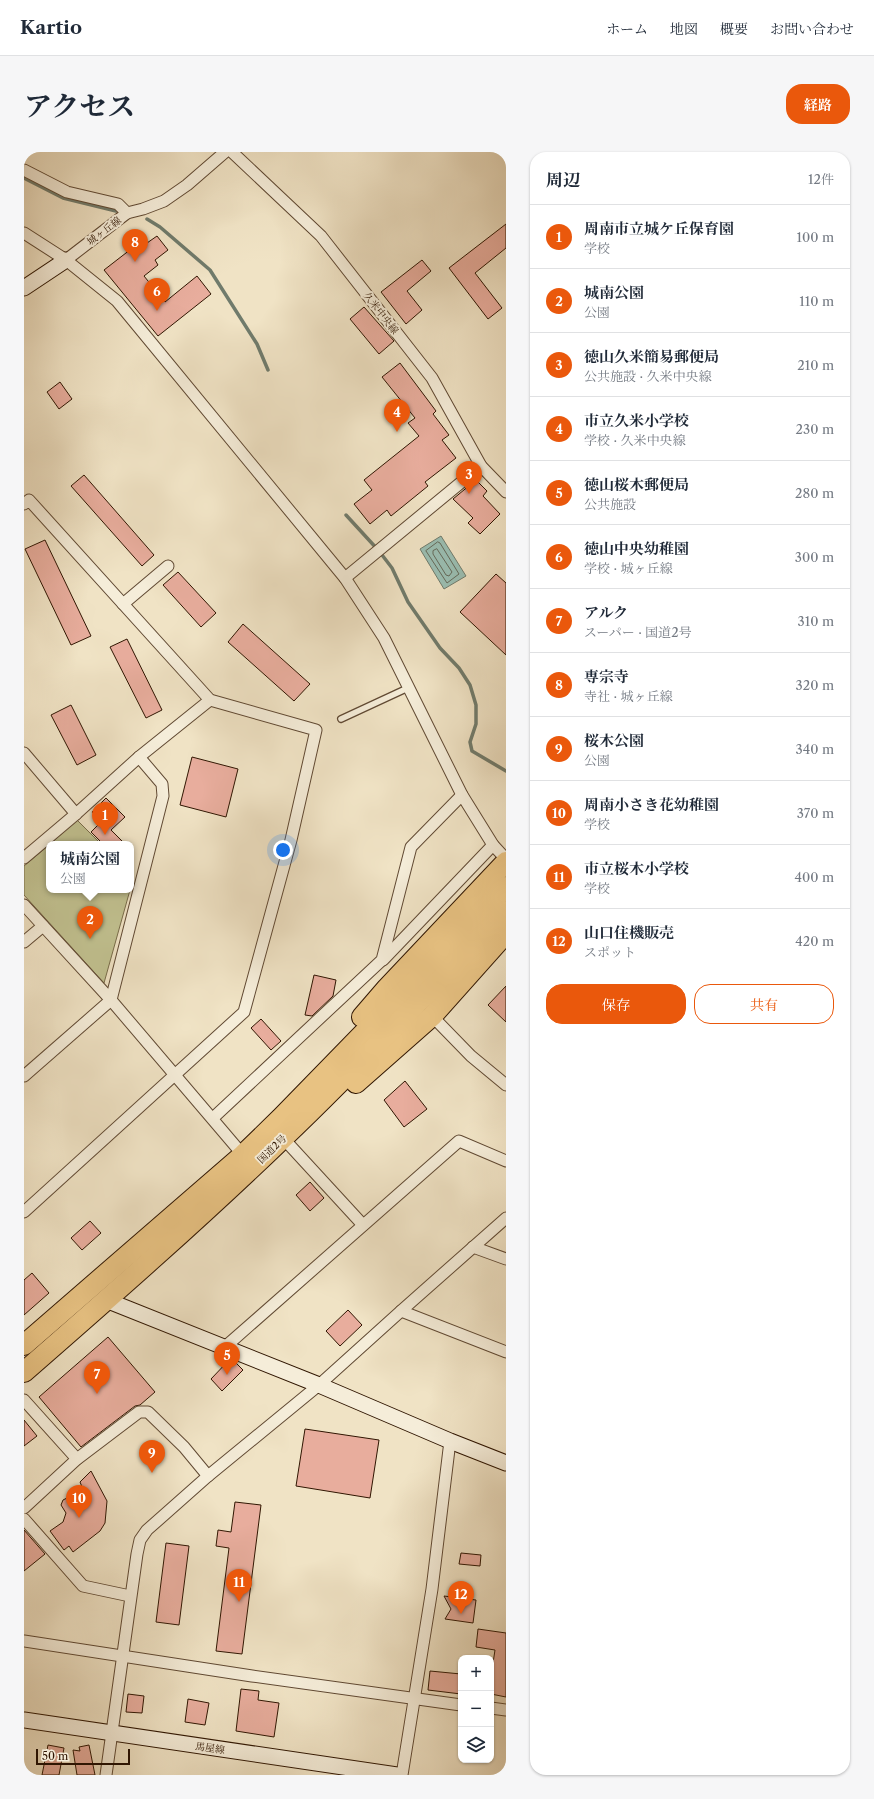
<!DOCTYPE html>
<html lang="ja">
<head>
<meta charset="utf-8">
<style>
	:root { --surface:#fff; --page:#f6f6f7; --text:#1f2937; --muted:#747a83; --line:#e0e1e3; --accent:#ea580c }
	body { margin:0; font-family:"Libre Caslon Text","Noto Serif JP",serif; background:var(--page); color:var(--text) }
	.controls { position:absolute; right:12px; bottom:12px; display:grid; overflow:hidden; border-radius:8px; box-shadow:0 1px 3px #0004 }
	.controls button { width:36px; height:36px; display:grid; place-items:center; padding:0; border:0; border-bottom:1px solid var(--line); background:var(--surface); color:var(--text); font:20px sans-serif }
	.scale { position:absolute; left:12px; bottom:10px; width:94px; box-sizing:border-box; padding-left:4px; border:2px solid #301602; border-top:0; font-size:11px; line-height:14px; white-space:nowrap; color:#301602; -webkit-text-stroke:3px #f5edd9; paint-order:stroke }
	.you { position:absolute; left:259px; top:698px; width:14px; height:14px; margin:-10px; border:3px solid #fff; border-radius:50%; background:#1a73e8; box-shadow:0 0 0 6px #1a73e833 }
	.badge { display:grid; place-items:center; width:26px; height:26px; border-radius:50%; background:var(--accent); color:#fff; font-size:13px; font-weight:700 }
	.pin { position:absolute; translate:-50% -33px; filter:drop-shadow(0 1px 2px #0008) }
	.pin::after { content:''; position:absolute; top:21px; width:14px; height:12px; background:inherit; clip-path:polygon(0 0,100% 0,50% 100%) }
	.popup { position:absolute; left:22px; top:689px; width:88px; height:52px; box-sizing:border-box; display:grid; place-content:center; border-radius:8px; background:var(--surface); filter:drop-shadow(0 1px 3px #0005); font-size:13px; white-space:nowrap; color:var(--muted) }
	.popup b { font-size:15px; color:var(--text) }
	.popup::after { content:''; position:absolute; left:50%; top:100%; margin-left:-8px; border:8px solid transparent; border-top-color:var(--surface) }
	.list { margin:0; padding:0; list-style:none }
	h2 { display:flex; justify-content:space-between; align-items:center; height:52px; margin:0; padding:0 16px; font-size:17px }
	h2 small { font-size:13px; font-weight:400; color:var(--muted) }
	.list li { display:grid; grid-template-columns:26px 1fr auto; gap:12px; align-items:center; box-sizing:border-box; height:64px; padding:0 16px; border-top:1px solid var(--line) }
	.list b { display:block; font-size:15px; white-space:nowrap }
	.list p { margin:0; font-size:13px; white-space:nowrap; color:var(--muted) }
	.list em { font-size:13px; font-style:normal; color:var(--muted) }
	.actions { display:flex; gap:8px; padding:12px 16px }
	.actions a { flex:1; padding:9px 0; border:1px solid var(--accent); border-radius:16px; text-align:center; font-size:14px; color:var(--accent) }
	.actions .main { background:var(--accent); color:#fff }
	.icon { flex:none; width:22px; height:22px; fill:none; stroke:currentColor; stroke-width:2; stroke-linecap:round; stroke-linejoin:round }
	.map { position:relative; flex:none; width:482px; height:1623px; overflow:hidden; border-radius:16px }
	header { display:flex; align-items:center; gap:24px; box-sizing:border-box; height:56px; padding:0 20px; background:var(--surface); border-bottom:1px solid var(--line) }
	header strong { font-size:19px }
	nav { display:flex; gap:22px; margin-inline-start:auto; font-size:14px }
	.intro { display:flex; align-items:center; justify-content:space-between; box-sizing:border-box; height:96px; padding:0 24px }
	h1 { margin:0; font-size:28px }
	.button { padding:10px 18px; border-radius:16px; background:var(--accent); color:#fff; font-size:14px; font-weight:700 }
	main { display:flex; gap:24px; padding:0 24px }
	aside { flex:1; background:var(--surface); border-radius:16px; box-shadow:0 1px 3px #0004 }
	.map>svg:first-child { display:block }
	.green { fill:#c1c190; stroke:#786c49 }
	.water { fill:#9abeb2; stroke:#707b6c }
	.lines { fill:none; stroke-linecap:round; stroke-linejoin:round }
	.shore { stroke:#656a5a; stroke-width:1 }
	.stream { stroke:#707b6c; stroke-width:3.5 }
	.building { fill:#e8ad9d; stroke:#301602 }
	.lane-casing { stroke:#604933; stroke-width:8 }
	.street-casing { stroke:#604933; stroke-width:13 }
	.secondary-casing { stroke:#301602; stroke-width:17 }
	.highway-casing { stroke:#301602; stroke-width:22 }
	.lane { stroke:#f5edd9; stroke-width:5.5 }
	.street { stroke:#f5edd9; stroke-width:11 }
	.secondary { stroke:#f5edd9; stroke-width:15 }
	.highway { stroke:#e8c282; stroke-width:20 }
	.labels { text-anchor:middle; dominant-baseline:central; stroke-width:4; stroke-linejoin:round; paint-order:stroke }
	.street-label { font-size:10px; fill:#301602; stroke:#f5edd9 }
</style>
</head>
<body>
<header>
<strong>Kartio</strong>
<nav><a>ホーム</a><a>地図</a><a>概要</a><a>お問い合わせ</a></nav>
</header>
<div class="intro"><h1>アクセス</h1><a class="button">経路</a></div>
<main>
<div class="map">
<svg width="482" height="1623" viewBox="0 0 482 1623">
	<rect width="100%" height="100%" fill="#f0e3c5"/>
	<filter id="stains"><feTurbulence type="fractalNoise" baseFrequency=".005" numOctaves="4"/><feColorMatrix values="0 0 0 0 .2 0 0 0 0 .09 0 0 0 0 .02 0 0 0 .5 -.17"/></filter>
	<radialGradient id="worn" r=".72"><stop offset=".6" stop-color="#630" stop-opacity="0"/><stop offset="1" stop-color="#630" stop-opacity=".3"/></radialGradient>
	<g class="green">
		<polygon points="53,668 77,692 26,692"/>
		<polygon points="25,693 25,738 106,738 80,831 0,743 0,714"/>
	</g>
	<polygon class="water" points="417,384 442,424 420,437 396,397"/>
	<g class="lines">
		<g class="shore">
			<polygon points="414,390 416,391 435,422 423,431 402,399"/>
			<polygon points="413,397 428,420 425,424 422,423 409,402 409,399"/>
		</g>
		<g class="stream">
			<polyline points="0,26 39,46 92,59"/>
			<polyline points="123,67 136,75 186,118 233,192 244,218"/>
			<polyline points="322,363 355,399 368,416 384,450 416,496 435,516 446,533 452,553 452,572 446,590 448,599 482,619"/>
		</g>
	</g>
	<g class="building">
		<polygon points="482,72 482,96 451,121 478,156 464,167 425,116"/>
		<polygon points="133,84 144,98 131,108 134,113 120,124 141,150 173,124 187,142 134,184 80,118 120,87 123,91"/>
		<polygon points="398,108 407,119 383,139 398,158 382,172 357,140"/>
		<polygon points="340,155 370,189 355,202 326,167"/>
		<polygon points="376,211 412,259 409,262 425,283 418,288 432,306 401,330 404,334 367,364 363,358 346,372 330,352 348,338 340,328 395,284 384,271 391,266 358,225"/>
		<polygon points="36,230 48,247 35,257 23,240"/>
		<polygon points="60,323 130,403 118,414 47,334"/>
		<polygon points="452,328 463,339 459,344 476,362 456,382 444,371 449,366 429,347"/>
		<polygon points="21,388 67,484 47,493 1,397"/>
		<polygon points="154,420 192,461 177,475 139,433"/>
		<polygon points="472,422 482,431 482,503 436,460"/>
		<polygon points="219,472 286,532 270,549 204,490"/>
		<polygon points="103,487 138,558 122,566 86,495"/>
		<polygon points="47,553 72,603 53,613 27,563"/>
		<polygon points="168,605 214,617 202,665 156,653"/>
		<polygon points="82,646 101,665 87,678 101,692 79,692 67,680 77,670 68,660"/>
		<polygon points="290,823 312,828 309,844 288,864 281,863"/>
		<polygon points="482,834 482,870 464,853"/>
		<polygon points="237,867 257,889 247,898 227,876"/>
		<polygon points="381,929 403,957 380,975 360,948"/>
		<polygon points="286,1030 300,1046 286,1059 272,1043"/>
		<polygon points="66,1069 77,1081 58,1098 47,1086"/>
		<polygon points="8,1121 25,1141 0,1163 0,1128"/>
		<polygon points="324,1158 338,1173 316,1194 302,1179"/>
		<polygon points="84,1185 131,1240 116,1253 111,1254 57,1295 15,1245"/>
		<polygon points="206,1207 210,1209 219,1218 198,1239 187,1227"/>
		<polygon points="0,1268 13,1284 0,1294"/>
		<polygon points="281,1277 355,1288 346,1346 272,1334"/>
		<polygon points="67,1319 83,1349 81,1371 76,1379 49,1400 45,1394 40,1398 26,1379 39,1370 42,1361 37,1353 39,1348 43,1346 44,1341 61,1342 56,1330"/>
		<polygon points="211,1350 237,1353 218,1502 192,1499 205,1396 192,1394 194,1378 207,1380"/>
		<polygon points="0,1378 21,1402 0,1419"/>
		<polygon points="142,1391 165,1394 155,1473 132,1470"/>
		<polygon points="437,1401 457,1403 456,1414 435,1412"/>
		<polygon points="420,1444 452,1448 449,1471 421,1467 427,1457"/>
		<polygon points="454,1477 482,1481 482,1545 467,1542 467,1524 471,1498 452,1495"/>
		<polygon points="406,1519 437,1522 437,1542 404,1538"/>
		<polygon points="217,1537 235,1539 234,1548 255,1551 250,1585 212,1579"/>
		<polygon points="104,1542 120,1544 118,1561 102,1560"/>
		<polygon points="164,1547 185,1551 181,1573 161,1570"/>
		<polygon points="24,1593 40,1596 35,1623 18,1623"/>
		<polygon points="65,1593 71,1623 53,1623 49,1598 56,1599 55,1595"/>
	</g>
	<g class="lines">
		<g class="lane-casing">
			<polyline id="lane" points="317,567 386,535"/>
		</g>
		<g class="street-casing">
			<g id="street">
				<polyline points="208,0 297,84 408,226 457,314 482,340"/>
				<polyline points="0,18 43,40 94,52 103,61"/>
				<polyline points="0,81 42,108 93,149 321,426 360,486 438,643 469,693 482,707"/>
				<polyline points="42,108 103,61 119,57 140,49 163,33 201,0"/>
				<polyline points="0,352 5,348 186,548 292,578 267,688 220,860 0,1060"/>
				<polyline points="321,426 457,314"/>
				<polyline points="99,452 144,414"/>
				<polyline points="0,601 52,662 115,605 186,548"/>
				<polyline points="0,706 52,662"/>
				<polyline points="0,753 87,848 219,1003"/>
				<polyline points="0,790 19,774"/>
				<polyline points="359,808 469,693"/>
				<polyline points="408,864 447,904 482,933"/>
				<polyline points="0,924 87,848 139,644 138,632 115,605"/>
				<polyline points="189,966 358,808 387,695 438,643"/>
				<polyline points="259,986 339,1073"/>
				<polyline points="449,1095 482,1107"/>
				<polyline points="377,1159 482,1200"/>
				<polyline points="201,1195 435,989 482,1009"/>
				<polyline points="0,1248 53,1307"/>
				<polyline points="0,1356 53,1307 115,1260 124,1260 160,1295 184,1324"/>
				<polyline points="0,1367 59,1434 106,1444"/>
				<polyline points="0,1489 228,1524 437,1553"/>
				<polyline points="467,1556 482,1558"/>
				<polyline points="82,1623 113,1402 116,1388 123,1378 184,1324 295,1233 377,1159 482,1066"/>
				<polyline points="378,1623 408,1437 426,1289"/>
			</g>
		</g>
		<g class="secondary-casing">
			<g id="secondary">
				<polyline points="0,136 42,108"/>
				<polyline points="82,1148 295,1233 426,1289 482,1311"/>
				<polyline points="0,1568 373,1623"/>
			</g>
		</g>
		<g class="highway-casing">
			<g id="highway">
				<polyline points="338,865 363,836 482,710"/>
				<polyline points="332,931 408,864 482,781"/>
				<polyline points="0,1193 219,1003 257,966 482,735"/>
				<path d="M0 1220C87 1144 175 1067 259 986 336 913 408 835 482 759"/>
			</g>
		</g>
		<use href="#lane" class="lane"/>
		<use href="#street" class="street"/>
		<use href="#secondary" class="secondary"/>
		<use href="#highway" class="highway"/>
	</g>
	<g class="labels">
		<g class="street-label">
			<text transform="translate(80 79) rotate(-37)">城ヶ丘線</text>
			<text transform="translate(357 161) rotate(52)">久米中央線</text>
			<text transform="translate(248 997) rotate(-44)">国道2号</text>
			<text transform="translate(186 1596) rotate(8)">馬屋線</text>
		</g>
	</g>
	<rect width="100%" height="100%" filter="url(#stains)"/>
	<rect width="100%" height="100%" fill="url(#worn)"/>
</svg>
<div class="controls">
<button>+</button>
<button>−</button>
<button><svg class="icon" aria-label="layers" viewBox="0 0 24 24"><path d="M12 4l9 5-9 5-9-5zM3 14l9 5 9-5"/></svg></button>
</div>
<div class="scale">50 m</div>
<div class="you"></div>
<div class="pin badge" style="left:81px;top:683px">1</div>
<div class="pin badge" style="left:66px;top:787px">2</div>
<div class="popup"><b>城南公園</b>公園</div>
<div class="pin badge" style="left:445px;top:342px">3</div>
<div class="pin badge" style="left:373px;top:280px">4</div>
<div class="pin badge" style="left:203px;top:1223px">5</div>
<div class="pin badge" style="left:133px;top:159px">6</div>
<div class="pin badge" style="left:73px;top:1242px">7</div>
<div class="pin badge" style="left:111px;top:110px">8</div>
<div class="pin badge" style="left:128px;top:1321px">9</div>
<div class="pin badge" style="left:55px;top:1366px">10</div>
<div class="pin badge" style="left:215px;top:1450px">11</div>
<div class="pin badge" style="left:437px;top:1462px">12</div>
</div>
<aside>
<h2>周辺<small>12件</small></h2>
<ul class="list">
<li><span class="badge">1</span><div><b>周南市立城ケ丘保育園</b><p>学校</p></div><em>100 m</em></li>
<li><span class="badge">2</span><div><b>城南公園</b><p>公園</p></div><em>110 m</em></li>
<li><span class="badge">3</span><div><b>徳山久米簡易郵便局</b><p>公共施設 · 久米中央線</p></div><em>210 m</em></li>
<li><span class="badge">4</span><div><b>市立久米小学校</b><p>学校 · 久米中央線</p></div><em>230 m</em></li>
<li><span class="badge">5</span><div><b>徳山桜木郵便局</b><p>公共施設</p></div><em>280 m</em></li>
<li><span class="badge">6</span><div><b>徳山中央幼稚園</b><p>学校 · 城ヶ丘線</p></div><em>300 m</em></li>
<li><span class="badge">7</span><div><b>アルク</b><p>スーパー · 国道2号</p></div><em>310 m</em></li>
<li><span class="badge">8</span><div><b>専宗寺</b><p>寺社 · 城ヶ丘線</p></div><em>320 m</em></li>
<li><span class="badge">9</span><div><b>桜木公園</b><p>公園</p></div><em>340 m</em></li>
<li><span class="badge">10</span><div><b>周南小さき花幼稚園</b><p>学校</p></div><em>370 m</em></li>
<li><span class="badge">11</span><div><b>市立桜木小学校</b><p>学校</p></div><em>400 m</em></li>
<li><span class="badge">12</span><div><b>山口住機販売</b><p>スポット</p></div><em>420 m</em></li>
</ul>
<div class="actions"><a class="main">保存</a><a>共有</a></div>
</aside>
</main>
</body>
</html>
